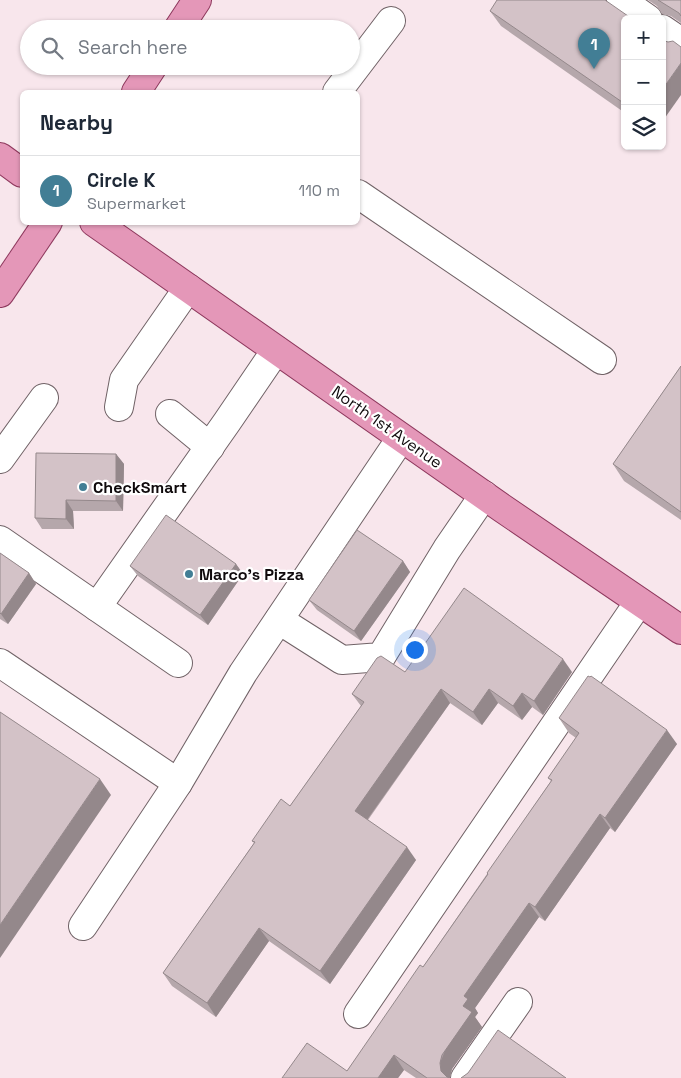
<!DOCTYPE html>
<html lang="en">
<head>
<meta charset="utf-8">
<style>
	:root { --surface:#fff; --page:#f6f6f7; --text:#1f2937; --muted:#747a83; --line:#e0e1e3; --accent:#427e95 }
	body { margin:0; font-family:"Space Grotesk",sans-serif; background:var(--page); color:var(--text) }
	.controls { position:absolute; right:15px; top:15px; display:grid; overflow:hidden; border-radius:8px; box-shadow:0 1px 4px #0004 }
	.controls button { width:45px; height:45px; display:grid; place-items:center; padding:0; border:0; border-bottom:1px solid var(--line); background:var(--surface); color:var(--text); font:25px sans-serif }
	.you { position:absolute; left:414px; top:649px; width:18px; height:18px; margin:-12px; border:4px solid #fff; border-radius:50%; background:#1a73e8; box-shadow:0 0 0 8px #1a73e833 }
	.badge { display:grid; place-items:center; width:32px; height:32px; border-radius:50%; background:var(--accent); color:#fff; font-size:16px; font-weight:700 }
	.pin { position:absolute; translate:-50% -41px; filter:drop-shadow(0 1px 2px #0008) }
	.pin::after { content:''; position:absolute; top:26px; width:18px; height:15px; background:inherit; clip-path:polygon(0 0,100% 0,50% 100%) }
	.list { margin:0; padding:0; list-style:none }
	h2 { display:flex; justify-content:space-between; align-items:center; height:65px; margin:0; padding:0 20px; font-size:21px }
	h2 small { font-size:16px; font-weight:400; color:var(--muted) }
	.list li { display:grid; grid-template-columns:32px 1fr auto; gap:15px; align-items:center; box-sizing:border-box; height:70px; padding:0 20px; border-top:1px solid var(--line) }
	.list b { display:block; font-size:19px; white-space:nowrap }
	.list p { margin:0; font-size:16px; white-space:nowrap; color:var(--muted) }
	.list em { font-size:16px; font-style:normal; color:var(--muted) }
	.icon { flex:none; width:28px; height:28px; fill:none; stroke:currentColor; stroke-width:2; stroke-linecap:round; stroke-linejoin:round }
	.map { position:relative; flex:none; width:681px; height:1078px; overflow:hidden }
	.search { position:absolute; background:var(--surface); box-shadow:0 1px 4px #0004; left:20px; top:20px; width:340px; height:55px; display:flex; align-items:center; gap:12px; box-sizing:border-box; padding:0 18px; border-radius:28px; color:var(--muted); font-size:19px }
	.panel { position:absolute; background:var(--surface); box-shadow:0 1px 4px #0004; left:20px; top:90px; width:340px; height:135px; border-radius:8px }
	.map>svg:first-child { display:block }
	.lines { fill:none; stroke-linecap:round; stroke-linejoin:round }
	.minor-casing { stroke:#706266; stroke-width:30 }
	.major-casing { stroke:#8e385d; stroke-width:30 }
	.minor { stroke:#fff; stroke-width:28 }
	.major { stroke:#e497b8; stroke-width:28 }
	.wall { fill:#b5a7ab }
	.shaded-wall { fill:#94888b }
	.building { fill:#d3c2c7; stroke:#94888b }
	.poi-dot { fill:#427e95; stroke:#fff; stroke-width:2 }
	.labels { text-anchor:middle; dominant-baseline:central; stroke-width:4.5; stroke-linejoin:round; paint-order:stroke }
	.street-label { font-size:16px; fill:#0f0a0c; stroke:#fff }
	.poi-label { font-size:16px; font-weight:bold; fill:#0f0a0c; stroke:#fff; text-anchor:start }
</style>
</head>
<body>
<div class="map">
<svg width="681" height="1078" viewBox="0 0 681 1078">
	<rect width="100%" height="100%" fill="#f8e6ec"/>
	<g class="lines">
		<g class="minor-casing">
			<g id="minor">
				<polyline points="621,0 648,19"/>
				<polyline points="662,29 681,42"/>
				<polyline points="337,92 391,21"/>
				<polyline points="358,194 602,360"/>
				<polyline points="119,407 124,380 188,288"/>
				<polyline points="170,414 210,447"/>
				<polyline points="0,459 44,398"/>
				<polyline points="0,540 97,607 227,422 276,350"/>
				<polyline points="97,607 178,663"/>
				<polyline points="279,620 342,660 381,657 447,549 484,495"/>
				<polyline points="0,663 178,783"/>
				<polyline points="83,926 178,783 243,673 401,438"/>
				<polyline points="358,1014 639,602"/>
				<polyline points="465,1078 518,1002"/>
			</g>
		</g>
		<g class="major-casing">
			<g id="major">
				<polyline points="178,29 197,0"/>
				<polyline points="136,92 153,66"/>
				<polyline points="0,157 22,173"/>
				<polyline points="94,222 502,508 681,630"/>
				<polyline points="0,293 48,222"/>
			</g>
		</g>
		<use href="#minor" class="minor"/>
		<use href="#major" class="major"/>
	</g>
	<g class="wall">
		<polygon points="648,0 681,0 681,23 671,16 662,14 657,6"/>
		<polygon points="490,11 625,19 625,113 501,26"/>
		<polygon points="681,366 681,520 624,481 613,464"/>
		<polygon points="116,454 124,464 123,511 73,511 74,529 42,529 35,518"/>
		<polygon points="0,553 29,573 36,584 8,624 0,619"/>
		<polygon points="403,561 410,572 361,641 317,610 309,600"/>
		<polygon points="236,564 243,574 208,625 138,576 130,566"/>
		<polygon points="405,672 572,672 543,715 532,707 522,720 498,703 482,725 450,703 368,820 416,860 330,984 269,941 216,1017 172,986 163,973 254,843 252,841 290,806 361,706 352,694"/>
		<polygon points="559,718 677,744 615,832 610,828 545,921 539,917 475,1008 478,1013 475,1017 482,1027 452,1069 450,1078 416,1078 404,1070 398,1078 282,1078 347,1071 423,967 551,781 548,778 576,738 569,733"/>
	</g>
	<g class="shaded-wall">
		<polygon points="681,63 681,95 662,122 662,90"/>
		<polygon points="116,454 124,464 123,511 116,501"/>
		<polygon points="66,500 73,511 74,529 66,519"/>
		<polygon points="403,561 410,572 361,641 354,631"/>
		<polygon points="236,564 243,574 208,625 200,615"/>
		<polygon points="29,573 36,584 8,624 1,614"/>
		<polygon points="563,659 572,672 543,715 534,701"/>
		<polygon points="441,689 450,703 364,824 355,811"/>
		<polygon points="489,689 498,703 482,725 473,712"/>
		<polygon points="522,693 532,707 522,720 513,706"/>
		<polygon points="667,730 677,744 615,832 605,818"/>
		<polygon points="100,779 111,795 0,958 0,925"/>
		<polygon points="600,814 610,828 545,921 535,907"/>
		<polygon points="407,847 416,860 330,984 320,971"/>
		<polygon points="529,903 539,917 475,1008 478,1013 475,1017 482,1027 452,1069 450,1078 446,1078 441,1071 440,1063 463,1006 464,996"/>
		<polygon points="259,928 269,941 216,1017 207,1003"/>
		<polygon points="394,1055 404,1070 398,1078 378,1078"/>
	</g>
	<g class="building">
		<polygon points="497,0 605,0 628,16 637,19 625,19 625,104 490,11"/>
		<polygon points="658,0 681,0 681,16 679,13"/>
		<polygon points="662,40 668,42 673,41 681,47 681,63 662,90"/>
		<polygon points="681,366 681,512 613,464"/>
		<polygon points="36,453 116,454 116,501 66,500 66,519 35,518"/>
		<polygon points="166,515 236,564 200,615 130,566"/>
		<polygon points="357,530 403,561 354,631 309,600"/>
		<polygon points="0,553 29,573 1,614 0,613"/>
		<polygon points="464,588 563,659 534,701 522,693 513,706 489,689 473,712 441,689 355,811 407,847 320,971 259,928 207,1003 163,973 255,842 252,841 281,799 290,806 364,702 352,694 377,658 381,656 405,672"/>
		<polygon points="588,676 590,677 591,676 667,730 605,818 600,814 535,907 529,903 464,996 468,999 463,1006 472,1012 442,1055 440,1063 441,1071 447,1077 450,1078 427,1078 394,1055 378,1078 282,1078 307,1043 347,1071 420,965 423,967 488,874 487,873 552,780 548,778 579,733 559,718"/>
		<polygon points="0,712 100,779 0,925"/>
		<polygon points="498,1030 566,1078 461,1078 468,1073"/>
	</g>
	<g class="poi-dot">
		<circle cx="83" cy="487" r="5"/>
		<circle cx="189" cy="574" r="5"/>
	</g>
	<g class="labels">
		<g class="street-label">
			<text transform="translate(387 427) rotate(35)">North 1st Avenue</text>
		</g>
		<g class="poi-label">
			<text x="93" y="487">CheckSmart</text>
			<text x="199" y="574">Marco's Pizza</text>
		</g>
	</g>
</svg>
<div class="controls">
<button>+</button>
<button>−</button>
<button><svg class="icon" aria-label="layers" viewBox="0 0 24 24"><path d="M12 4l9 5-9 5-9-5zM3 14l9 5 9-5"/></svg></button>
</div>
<div class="you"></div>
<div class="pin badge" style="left:594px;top:69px">1</div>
<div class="search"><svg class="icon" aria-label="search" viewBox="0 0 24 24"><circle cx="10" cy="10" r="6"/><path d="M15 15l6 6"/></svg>Search here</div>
<section class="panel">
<h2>Nearby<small></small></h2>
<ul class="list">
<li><span class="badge">1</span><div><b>Circle K</b><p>Supermarket</p></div><em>110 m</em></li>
</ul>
</section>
</div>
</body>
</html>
